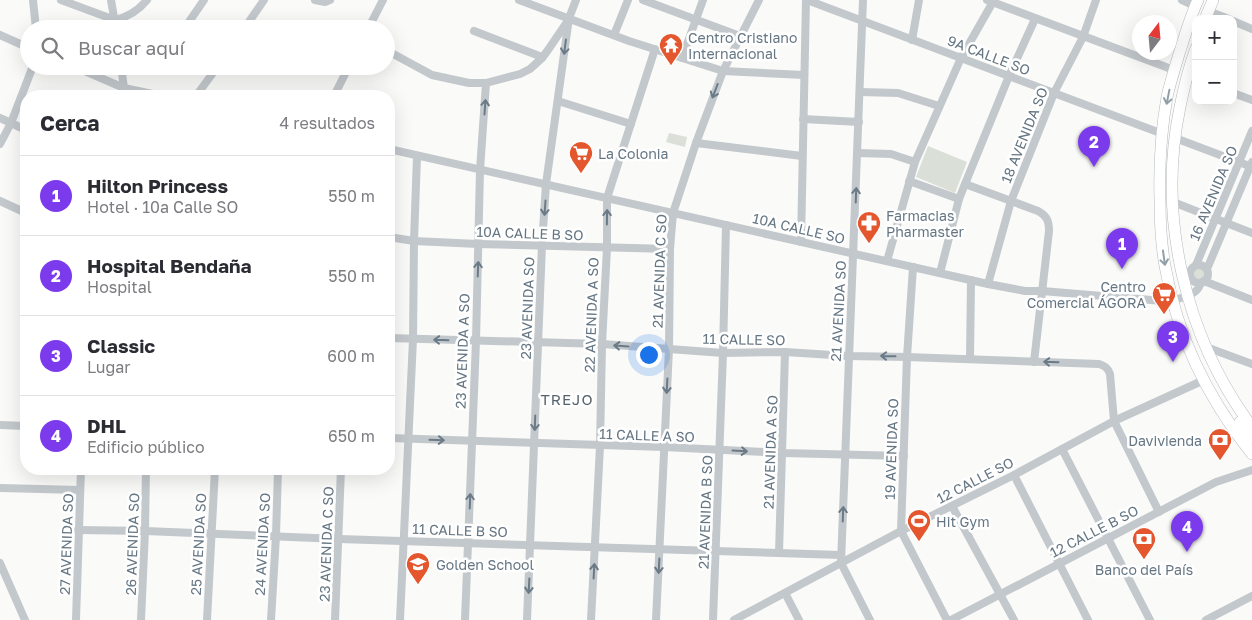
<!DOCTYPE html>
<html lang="es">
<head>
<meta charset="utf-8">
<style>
	:root { --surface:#fff; --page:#f2f2f3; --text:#2b2b33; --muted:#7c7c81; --line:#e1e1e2; --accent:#7c3aed }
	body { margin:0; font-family:"Golos Text",sans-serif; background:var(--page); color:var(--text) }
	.controls { position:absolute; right:15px; top:15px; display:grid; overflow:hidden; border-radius:10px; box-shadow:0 5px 20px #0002 }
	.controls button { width:45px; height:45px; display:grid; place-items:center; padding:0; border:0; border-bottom:1px solid var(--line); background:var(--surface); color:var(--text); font:25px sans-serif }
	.compass { position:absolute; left:1132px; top:15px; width:45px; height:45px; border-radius:50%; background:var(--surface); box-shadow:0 5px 20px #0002; rotate:16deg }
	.you { position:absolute; left:648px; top:354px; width:18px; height:18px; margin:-12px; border:4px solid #fff; border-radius:50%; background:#1a73e8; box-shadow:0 0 0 8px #1a73e833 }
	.badge { display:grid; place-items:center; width:32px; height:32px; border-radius:50%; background:var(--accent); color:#fff; font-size:16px; font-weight:700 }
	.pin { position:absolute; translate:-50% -41px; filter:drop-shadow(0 1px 2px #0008) }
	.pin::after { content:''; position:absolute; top:26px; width:18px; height:15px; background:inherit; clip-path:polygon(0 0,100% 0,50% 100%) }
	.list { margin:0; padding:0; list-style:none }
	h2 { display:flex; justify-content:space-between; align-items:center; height:65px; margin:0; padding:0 20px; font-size:21px }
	h2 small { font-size:16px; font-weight:400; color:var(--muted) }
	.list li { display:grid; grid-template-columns:32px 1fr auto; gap:15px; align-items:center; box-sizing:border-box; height:80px; padding:0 20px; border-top:1px solid var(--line) }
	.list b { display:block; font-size:19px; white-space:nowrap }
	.list p { margin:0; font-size:16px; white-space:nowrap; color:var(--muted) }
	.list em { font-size:16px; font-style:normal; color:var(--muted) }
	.icon { flex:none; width:28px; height:28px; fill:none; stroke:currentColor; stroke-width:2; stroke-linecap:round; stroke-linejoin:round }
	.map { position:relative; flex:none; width:1252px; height:620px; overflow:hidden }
	.search { position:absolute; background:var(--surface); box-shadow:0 5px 20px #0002; left:20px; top:20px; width:375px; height:55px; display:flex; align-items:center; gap:12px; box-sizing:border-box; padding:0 18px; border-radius:28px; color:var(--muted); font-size:19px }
	.panel { position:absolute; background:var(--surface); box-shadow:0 5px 20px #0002; left:20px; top:90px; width:375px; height:385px; border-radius:20px }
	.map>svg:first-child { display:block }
	.green { fill:#dadfd7 }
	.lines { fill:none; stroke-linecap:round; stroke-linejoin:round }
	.highway-casing { stroke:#b4b9bd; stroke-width:12 }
	.minor { stroke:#c3c8cc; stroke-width:8 }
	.highway { stroke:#fff; stroke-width:11 }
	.oneway { stroke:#6a7a87 }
	.oneway2 { stroke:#939fa8 }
	.labels { text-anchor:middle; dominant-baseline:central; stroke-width:5; stroke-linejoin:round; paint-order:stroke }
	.poi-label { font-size:14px; fill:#657683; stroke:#fff; text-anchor:start }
	.street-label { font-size:14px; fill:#657683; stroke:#fff }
	.neighbourhood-label { font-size:15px; letter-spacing:1px; fill:#57646e; stroke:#fff }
</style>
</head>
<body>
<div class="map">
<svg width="1252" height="620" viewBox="0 0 1252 620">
	<rect width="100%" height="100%" fill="#fafaf8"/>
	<g class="green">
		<polygon points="669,133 687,137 685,147 666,142"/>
		<polygon points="928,146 967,162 955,193 916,177"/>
		<circle cx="1199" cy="274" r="7"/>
	</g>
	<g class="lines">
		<g class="highway-casing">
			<g id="highway">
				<path d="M1198 0C1190 17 1185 36 1179 54 1175 68 1170 83 1167 97 1161 131 1159 165 1160 199 1160 223 1161 247 1166 271 1178 338 1210 401 1252 454"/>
				<polyline points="1205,19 1213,0"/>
				<path d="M1196 48C1189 67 1184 87 1180 107 1157 217 1185 337 1252 427"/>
				<polyline points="1240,422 1252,439"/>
			</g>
		</g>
		<g class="minor">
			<polyline points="33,0 36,29"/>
			<polyline points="61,0 115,20"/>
			<polyline points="111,0 116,29"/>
			<polyline points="315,0 325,2 330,0"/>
			<polyline points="519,0 629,41 723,71 804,75"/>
			<polyline points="643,0 740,36"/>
			<polyline points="807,0 1163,134"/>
			<polyline points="863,0 841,563 870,620"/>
			<polyline points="987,0 1174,70"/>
			<polyline points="1182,0 1195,6"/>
			<polyline points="1208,11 1229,19"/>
			<path d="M115 20C128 17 138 11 147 0"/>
			<polyline points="1233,21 1252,29"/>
			<polyline points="184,29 204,0"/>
			<polyline points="244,29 264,0"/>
			<polyline points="368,29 383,0"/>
			<polyline points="474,31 537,55 542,58"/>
			<polyline points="0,35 29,48"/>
			<polyline points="614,35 628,0"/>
			<polyline points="912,40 919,0"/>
			<polyline points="386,50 432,75 469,83 486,83 520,74 530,69 542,58 548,50 567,22"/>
			<polyline points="682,58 703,0"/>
			<polyline points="73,66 124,88 162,96"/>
			<polyline points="860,92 898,93 939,106"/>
			<polyline points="1233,93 1252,100"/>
			<polyline points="119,96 124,88 121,66"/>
			<polyline points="196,96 218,66"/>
			<polyline points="334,96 349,66"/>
			<polyline points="558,101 631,124"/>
			<polyline points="0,118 26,130"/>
			<polyline points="803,119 859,122"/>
			<polyline points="1175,138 1252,167"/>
			<polyline points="696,143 802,156"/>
			<polyline points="0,144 11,123 33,66"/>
			<path d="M389 149 988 284 1025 291H1042L1163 301C1174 300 1189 298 1197 290 1198 290 1201 283 1201 283"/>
			<polyline points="857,153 891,154 915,162"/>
			<polyline points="909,181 959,199"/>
			<path d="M965 184 1038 211C1047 216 1049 221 1049 231L1034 362"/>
			<polyline points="0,201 26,213"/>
			<polyline points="1173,202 1252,233"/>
			<polyline points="389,237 414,241 478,244 670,249"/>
			<polyline points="801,242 806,0"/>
			<polyline points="887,261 915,162 961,58 994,0"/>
			<circle cx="1199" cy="274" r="9"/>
			<polyline points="1196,265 1252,131"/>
			<polyline points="913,267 907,357 901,531 947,620"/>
			<polyline points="1207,269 1252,162"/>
			<polyline points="940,273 959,199 965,184 1009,76 1035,19"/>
			<polyline points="1204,281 1252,300"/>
			<polyline points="988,284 1011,201 1054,93 1083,37 1096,0"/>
			<path d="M389 338 602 344 723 353 785 352 848 356 907 357 1099 364C1105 366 1108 368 1110 374L1114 421 1159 512"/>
			<polyline points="1206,347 1252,364"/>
			<polyline points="970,359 971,280"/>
			<polyline points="0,425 26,426"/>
			<polyline points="389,438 664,447 783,453 904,456"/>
			<polyline points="1062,449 1150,620"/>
			<polyline points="1014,475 1088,620"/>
			<polyline points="0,488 80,490"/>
			<polyline points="952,506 1014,620"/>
			<polyline points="78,530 145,531 339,539 841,555"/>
			<polyline points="779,553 785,352"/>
			<polyline points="0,563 25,620"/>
			<polyline points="785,593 799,620"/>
			<polyline points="76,620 81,469"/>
			<polyline points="141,620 145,531 146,469"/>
			<polyline points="207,620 215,469"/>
			<polyline points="271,620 276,536 278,469"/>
			<polyline points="335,620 341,469"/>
			<polyline points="400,620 413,339 414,241 417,156"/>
			<polyline points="465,620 476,341 480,170 486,83"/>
			<polyline points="527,620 542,245 546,184 569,18 576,0"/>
			<polyline points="591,620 600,446 602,344 607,248 607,198 655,49"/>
			<polyline points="656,620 669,349 670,249 673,213 696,143 723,71 759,0"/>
			<polyline points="713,620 723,353 726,225"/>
			<polyline points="734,620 901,531 1014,475 1114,421 1204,380"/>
			<polyline points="951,620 1216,482 1252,470"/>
			<polyline points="1206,620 1252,596"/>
		</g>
		<use href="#highway" class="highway"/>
	</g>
	<defs><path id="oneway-shaft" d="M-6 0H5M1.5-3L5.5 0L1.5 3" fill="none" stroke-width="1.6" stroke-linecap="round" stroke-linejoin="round" transform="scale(1.25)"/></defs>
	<g class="oneway">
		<use href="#oneway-shaft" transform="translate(565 47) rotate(97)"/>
		<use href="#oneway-shaft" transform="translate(715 91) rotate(111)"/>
		<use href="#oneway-shaft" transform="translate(485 107) rotate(-86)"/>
		<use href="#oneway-shaft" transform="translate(856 195) rotate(-88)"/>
		<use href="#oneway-shaft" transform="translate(545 208) rotate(94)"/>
		<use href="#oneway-shaft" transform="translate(607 217) rotate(-89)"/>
		<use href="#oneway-shaft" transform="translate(478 269) rotate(-88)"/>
		<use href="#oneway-shaft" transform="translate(441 340) rotate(-178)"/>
		<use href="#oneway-shaft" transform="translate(621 346) rotate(-176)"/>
		<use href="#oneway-shaft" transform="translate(888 356) rotate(-179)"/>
		<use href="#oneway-shaft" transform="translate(1051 362) rotate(-178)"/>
		<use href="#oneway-shaft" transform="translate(667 386) rotate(93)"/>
		<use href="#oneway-shaft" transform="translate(535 423) rotate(92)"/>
		<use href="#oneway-shaft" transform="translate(437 440) rotate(2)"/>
		<use href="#oneway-shaft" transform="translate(740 451) rotate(3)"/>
		<use href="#oneway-shaft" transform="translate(470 501) rotate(-88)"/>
		<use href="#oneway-shaft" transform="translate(843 514) rotate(-88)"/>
		<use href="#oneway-shaft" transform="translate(659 566) rotate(93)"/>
		<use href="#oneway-shaft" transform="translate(594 571) rotate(-87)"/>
		<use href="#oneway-shaft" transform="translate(529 586) rotate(93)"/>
	</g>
	<g class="oneway2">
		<use href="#oneway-shaft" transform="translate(1168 97) rotate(101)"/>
		<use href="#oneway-shaft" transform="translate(1164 258) rotate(82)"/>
	</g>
	<defs>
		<g id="temple-pin" transform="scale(1.25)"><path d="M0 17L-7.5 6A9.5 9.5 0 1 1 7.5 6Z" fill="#e4572e" stroke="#fff"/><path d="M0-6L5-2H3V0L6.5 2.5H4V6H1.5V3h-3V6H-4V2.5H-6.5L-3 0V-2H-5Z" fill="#fff"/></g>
		<g id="supermarket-pin" transform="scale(1.25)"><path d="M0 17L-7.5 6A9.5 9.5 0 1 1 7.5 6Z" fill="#e4572e" stroke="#fff"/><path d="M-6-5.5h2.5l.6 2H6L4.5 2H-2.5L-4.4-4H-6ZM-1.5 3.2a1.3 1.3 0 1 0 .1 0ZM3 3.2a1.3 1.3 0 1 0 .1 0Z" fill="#fff"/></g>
		<g id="pharmacy-pin" transform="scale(1.25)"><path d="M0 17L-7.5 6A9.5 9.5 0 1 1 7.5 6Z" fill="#e4572e" stroke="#fff"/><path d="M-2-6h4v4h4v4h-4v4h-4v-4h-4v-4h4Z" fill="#fff"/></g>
		<g id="bank-pin" transform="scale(1.25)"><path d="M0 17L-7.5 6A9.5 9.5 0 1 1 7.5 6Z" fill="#e4572e" stroke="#fff"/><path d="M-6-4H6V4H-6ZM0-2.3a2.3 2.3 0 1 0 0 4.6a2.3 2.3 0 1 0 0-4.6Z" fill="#fff"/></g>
		<g id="stadium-pin" transform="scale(1.25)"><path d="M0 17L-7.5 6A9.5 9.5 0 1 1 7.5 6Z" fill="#e4572e" stroke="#fff"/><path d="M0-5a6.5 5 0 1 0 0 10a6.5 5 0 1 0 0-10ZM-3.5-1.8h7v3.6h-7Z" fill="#fff"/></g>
		<g id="school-pin" transform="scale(1.25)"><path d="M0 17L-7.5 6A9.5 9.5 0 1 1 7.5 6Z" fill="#e4572e" stroke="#fff"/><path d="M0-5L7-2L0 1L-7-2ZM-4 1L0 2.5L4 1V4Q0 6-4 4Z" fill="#fff"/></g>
	</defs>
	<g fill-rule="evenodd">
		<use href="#temple-pin" x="671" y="45"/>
		<use href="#supermarket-pin" x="581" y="153"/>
		<use href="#pharmacy-pin" x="869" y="223"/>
		<use href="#supermarket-pin" x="1164" y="294"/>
		<use href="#bank-pin" x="1220" y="440"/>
		<use href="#stadium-pin" x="919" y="521"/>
		<use href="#bank-pin" x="1144" y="539"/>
		<use href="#school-pin" x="418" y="564"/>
	</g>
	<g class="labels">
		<g class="poi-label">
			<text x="688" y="37">Centro Cristiano<tspan x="688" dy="16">Internacional</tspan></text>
			<text x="598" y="153">La Colonia</text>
			<text x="886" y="215">Farmacias<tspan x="886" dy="16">Pharmaster</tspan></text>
			<text x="1146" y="286" text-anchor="end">Centro<tspan x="1146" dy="16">Comercial ÁGORA</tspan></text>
			<text x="1202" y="440" text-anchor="end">Davivienda</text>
			<text x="936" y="521">Hit Gym</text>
			<text x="436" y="564">Golden School</text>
			<text x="1144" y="569" text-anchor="middle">Banco del País</text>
		</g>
		<g class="street-label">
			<text transform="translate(989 55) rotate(21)">9A CALLE SO</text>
			<text transform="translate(1024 135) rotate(-68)">18 AVENIDA SO</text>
			<text transform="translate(1213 193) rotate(-67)">16 AVENIDA SO</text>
			<text transform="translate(799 228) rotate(13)">10A CALLE SO</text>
			<text transform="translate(530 233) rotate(2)">10A CALLE B SO</text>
			<text transform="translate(659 271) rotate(-88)">21 AVENIDA C SO</text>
			<text transform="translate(527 308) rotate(-88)">23 AVENIDA SO</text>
			<text transform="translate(838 311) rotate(-87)">21 AVENIDA SO</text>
			<text transform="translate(591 315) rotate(-88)">22 AVENIDA A SO</text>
			<text transform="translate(744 339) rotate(1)">11 CALLE SO</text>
			<text transform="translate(462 351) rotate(-88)">23 AVENIDA A SO</text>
			<text transform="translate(647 435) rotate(2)">11 CALLE A SO</text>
			<text transform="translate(891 449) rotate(-88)">19 AVENIDA SO</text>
			<text transform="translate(770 452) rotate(-88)">21 AVENIDA A SO</text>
			<text transform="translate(975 480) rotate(-27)">12 CALLE SO</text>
			<text transform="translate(705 512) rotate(-88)">21 AVENIDA B SO</text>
			<text transform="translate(460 530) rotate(2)">11 CALLE B SO</text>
			<text transform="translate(1094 531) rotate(-27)">12 CALLE B SO</text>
			<text transform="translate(66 544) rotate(-88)">27 AVENIDA SO</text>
			<text transform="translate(132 544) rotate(-88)">26 AVENIDA SO</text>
			<text transform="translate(198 544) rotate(-87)">25 AVENIDA SO</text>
			<text transform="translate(262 544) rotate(-87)">24 AVENIDA SO</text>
			<text transform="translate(326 544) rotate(-88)">23 AVENIDA C SO</text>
		</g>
		<g class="neighbourhood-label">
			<text x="567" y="399">TREJO</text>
		</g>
	</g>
</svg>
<div class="controls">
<button>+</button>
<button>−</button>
</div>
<svg class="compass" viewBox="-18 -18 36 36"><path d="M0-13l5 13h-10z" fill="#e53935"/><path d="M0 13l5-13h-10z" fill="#7c7c81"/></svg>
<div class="you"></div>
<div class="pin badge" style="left:1122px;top:269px">1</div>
<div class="pin badge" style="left:1094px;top:167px">2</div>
<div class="pin badge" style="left:1173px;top:362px">3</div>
<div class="pin badge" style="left:1187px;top:552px">4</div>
<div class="search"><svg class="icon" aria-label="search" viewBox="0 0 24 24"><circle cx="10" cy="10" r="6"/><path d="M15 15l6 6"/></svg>Buscar aquí</div>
<section class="panel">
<h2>Cerca<small>4 resultados</small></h2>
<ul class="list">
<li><span class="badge">1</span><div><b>Hilton Princess</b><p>Hotel · 10a Calle SO</p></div><em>550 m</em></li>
<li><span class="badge">2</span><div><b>Hospital Bendaña</b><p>Hospital</p></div><em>550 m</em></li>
<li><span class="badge">3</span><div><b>Classic</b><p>Lugar</p></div><em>600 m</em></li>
<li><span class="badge">4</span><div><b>DHL</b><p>Edificio público</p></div><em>650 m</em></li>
</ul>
</section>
</div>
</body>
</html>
